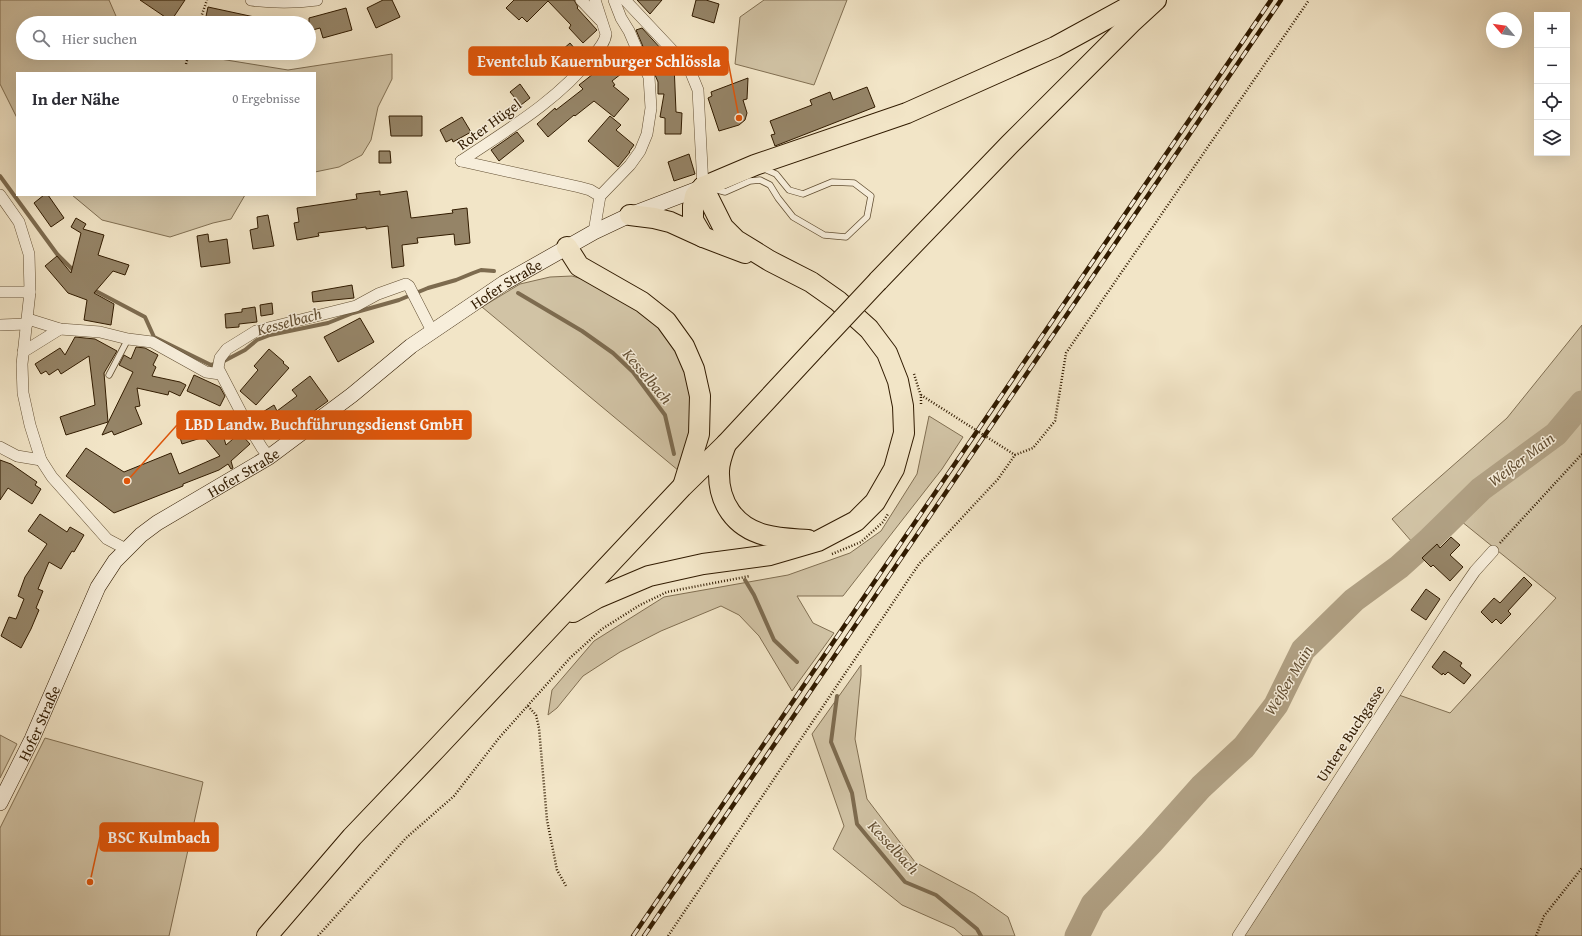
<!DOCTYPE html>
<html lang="de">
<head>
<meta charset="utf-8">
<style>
	:root { --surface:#fff; --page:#f7f7f7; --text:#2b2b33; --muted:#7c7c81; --line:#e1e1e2 }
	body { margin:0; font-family:"Gentium Book Plus",serif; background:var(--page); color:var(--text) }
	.controls { position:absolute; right:12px; top:12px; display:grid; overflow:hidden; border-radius:0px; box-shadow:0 4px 16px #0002 }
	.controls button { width:36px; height:36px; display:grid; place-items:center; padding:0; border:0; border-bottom:1px solid var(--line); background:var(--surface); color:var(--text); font:20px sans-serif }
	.compass { position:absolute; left:1486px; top:12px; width:36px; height:36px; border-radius:50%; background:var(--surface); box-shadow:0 4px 16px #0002; rotate:299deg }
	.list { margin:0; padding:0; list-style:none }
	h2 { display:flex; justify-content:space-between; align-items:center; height:52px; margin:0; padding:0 16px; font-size:17px }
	h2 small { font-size:13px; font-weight:400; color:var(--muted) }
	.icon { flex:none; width:22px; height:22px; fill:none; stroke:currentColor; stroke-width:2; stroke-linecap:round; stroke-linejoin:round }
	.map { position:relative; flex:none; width:1582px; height:936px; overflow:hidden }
	.search { position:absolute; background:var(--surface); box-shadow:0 4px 16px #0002; left:16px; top:16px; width:300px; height:44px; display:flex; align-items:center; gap:10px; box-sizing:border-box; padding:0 14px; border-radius:22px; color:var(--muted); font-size:15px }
	.panel { position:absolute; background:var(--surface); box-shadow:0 4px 16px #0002; left:16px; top:72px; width:300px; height:124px; border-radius:0px }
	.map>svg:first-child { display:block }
	.green { fill:#d1c3a5; stroke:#816f52 }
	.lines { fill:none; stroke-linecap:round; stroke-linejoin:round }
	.stream { stroke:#7d6b4f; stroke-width:4 }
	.river { stroke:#b0a083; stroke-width:25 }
	.building { fill:#958467; stroke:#311b00 }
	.lane-casing { stroke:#614e32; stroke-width:7 }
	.street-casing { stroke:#614e32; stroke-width:12 }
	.secondary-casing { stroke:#311b00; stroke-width:16 }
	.highway-casing { stroke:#311b00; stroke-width:22 }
	.path { stroke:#311b00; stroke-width:2.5; stroke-dasharray:1 2; stroke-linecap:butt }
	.lane { stroke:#f7eedb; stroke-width:5.5 }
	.street { stroke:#f7eedb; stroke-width:11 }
	.secondary { stroke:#f7eedb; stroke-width:15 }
	.highway { stroke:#f2e5c7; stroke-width:20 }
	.rail-casing { stroke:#311b00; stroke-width:4.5 }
	.rail { stroke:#f7eedb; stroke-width:3; stroke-dasharray:9; stroke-linecap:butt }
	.highway-bridge-casing { stroke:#311b00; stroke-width:22; stroke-linecap:butt }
	.highway-bridge { stroke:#f2e5c7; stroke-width:20 }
	.labels { text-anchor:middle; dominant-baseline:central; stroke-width:3; stroke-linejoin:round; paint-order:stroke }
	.street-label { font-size:15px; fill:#311b00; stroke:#f7eedb }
	.water-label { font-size:16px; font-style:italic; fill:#645034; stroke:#f7eedb }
	.leader { fill:none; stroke:#df560b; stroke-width:1.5 }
	.callout-dot { fill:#df560b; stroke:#f7eedb; stroke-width:1.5 }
	.callout { fill:#df560b; stroke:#df560b; stroke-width:1.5 }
	.callout-label { font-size:16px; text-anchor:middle; font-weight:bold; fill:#fff }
</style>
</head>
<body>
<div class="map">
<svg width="1582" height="936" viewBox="0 0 1582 936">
	<rect width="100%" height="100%" fill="#f2e5c7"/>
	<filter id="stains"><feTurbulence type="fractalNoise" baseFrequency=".005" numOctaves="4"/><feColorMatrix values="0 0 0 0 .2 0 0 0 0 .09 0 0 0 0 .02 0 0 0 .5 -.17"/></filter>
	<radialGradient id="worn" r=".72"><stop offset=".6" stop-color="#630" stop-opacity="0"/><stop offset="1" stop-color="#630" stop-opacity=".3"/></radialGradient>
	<g class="green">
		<polygon points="0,0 109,0 119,23 23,23 23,53 183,53 288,70 392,54 392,79 378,107 371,140 362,155 339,167 315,172 315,73 17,73 17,118 0,84"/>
		<polygon points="764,0 847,0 814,85 735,64 740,17"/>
		<polygon points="72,195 245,195 231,219 213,223 170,237 102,220"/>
		<polygon points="572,276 596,283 656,321 675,346 692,385 691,446 679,471 482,307 520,284 550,277"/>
		<polygon points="1582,325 1582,936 1242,936 1396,694 1450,713 1556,598 1456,517 1419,550 1392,519 1507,418"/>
		<polygon points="929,416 963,437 942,469 843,596 797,596 813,623 834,633 792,691 759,636 739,615 721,606 661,631 620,652 583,676 557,708 548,715 552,690 594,641 664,597 788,575 850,553 881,531 917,474"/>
		<polygon points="861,665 861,675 855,739 867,799 915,862 975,894 1008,917 1015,936 963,936 954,928 902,905 833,849 844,826 812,734"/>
		<polygon points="0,735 17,744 0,778"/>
		<polygon points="45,738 203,782 169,936 0,936 0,828"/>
	</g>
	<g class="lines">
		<g class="stream">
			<polyline points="0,176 57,254 76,273"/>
			<polyline points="92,289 145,317 154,337 211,365 224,361 245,350 257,340 270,335 328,323 353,313 399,300 428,288 456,280 473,273 481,270 494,271"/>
			<polyline points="518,293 582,331 613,353 633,372 665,415 674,454"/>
			<polyline points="745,580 754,595 774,640 797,662"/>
			<polyline points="837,696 831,742 852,793 857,824 905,882 936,895 977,929 981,936"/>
		</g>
		<polyline class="river" points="1077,936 1093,904 1151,843 1201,787 1244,747 1276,705 1303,650 1354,600 1399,567 1430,539 1481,489 1556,434 1582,403"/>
	</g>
	<g class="building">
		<polygon points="140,0 185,0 171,21"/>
		<polygon points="383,0 392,0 400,17 376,28 367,8"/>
		<polygon points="514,0 574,0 578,7 577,8 597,30 583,43 569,28 571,25 548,1 527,22 522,17 519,20 506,8"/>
		<polygon points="637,0 662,0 650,14"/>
		<polygon points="696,0 706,0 719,4 714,23 692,16"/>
		<polygon points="208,7 259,18 258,23 215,23 205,21"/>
		<polygon points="346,8 352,30 323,38 320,28 309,31 309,18"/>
		<polygon points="642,28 663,51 670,64 674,64 676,112 682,113 681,134 665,134 665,118 660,117 664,94 658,94 658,82 636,30"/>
		<polygon points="570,43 581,56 565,70 554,57"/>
		<polygon points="608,52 616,61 612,64 621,74 612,81 615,85 613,86 629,99 614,117 594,101 575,116 574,115 548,137 537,124 555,108 556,110 583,89 579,85 602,67 598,61"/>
		<polygon points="748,78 747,99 743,100 747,113 745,120 739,125 719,131 708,98 712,96 711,92"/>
		<polygon points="520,84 530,98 521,105 510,92"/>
		<polygon points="867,87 875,107 775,146 771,135 775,134 770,121 812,105 810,100 830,92 833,100"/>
		<polygon points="389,116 422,116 422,136 391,136"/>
		<polygon points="610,116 621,125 616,130 634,145 629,152 630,152 618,167 588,141"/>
		<polygon points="462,117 471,132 453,142 452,139 446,142 440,130"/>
		<polygon points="517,132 524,141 499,161 491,150"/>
		<polygon points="379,151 390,151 391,163 379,163"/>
		<polygon points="689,154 695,174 674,181 668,162"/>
		<polygon points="380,191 380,195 407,191 411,218 453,213 452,210 467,208 470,243 455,245 454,234 417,238 418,243 402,245 404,266 392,268 388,226 366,229 366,227 318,233 319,236 297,240 294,223 299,222 297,208 357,199 356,194"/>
		<polygon points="44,195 48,195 64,218 51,227 34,203"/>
		<polygon points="268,215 274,246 253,249 250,230 258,228 257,217"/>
		<polygon points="76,218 86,224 83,229 104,235 98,255 129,265 125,275 113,271 94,293 114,304 111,325 84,320 87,300 68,293 45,266 57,256 71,273 81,233 71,227"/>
		<polygon points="208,234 209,242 227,239 230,263 201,267 197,236"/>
		<polygon points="352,285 354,298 313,302 312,292"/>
		<polygon points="272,303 273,314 261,316 260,305"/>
		<polygon points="255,307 257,322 239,324 239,327 226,328 225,314 242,312 242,309"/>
		<polygon points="360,318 374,342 338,362 324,337"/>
		<polygon points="75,337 95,339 117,351 104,373 108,422 66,435 60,417 95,405 89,356 61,374 58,369 49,375 46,371 41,374 35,364 60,348 65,355"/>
		<polygon points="136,347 145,348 158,355 153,365 156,367 152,376 180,382 186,385 180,396 169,391 168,395 137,388 140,406 135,407 142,424 114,435 112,431 102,435 133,372 119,365 124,355 131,359"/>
		<polygon points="269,349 284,362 283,363 289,368 256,405 240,391 258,370 254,366"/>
		<polygon points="194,375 220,387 225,396 220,406 187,391"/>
		<polygon points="310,376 328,401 288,430 286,427 271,435 258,415 274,405 277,411 297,396 292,390"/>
		<polygon points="217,415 226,445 240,433 250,444 231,461 233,468 231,469 228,464 219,470 183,484 183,486 114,513 66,476 86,448 124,472 171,453 179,474 220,456 204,437 182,444 177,428"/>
		<polygon points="0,460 11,464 37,482 35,485 41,489 32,504 8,488 0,500"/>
		<polygon points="40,514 67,532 70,527 84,535 74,552 72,551 61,569 49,562 38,589 43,591 36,608 39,610 31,629 21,648 1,636 9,617 16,619 24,599 18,596 25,577 47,544 28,531"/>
		<polygon points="1451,537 1460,545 1450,555 1463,567 1450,581 1433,565 1431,567 1422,558 1437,544 1440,548"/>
		<polygon points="1524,577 1532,585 1508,611 1511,614 1501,624 1496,619 1492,623 1481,612 1494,598 1500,603"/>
		<polygon points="1426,589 1440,599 1426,620 1411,610"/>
		<polygon points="1444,651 1462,663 1460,666 1471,675 1464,684 1448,672 1445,675 1443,673 1442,675 1432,667"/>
	</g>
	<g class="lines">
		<g class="lane-casing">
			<g id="lane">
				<polyline points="714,189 725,192 750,181 760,180 770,185 778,198 793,217 824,235 846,237 867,217 871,196 854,183 832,182 803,194 789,190 776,174 762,168"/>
				<polyline points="109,375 128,339"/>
			</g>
		</g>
		<g class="street-casing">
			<g id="street">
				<path d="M251 0C273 3 295 3 317 0"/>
				<polyline points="581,0 600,20"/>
				<polyline points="625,0 689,68 698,90 703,187"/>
				<path d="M461 161C507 130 557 101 592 57 598 50 605 43 606 34L595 0"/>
				<polyline points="461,161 579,187 590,190 600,196"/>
				<polyline points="0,195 19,222 29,254 30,292 22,364 23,393 30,425 41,460 52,477 107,539 126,549"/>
				<polyline points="594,232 600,196 630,165 640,151 647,134 651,108 649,77 629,31 621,18 614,0"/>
				<polyline points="0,292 30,292"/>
				<polyline points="28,319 60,329 100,332 128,339 152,342 206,372 220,374"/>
				<polyline points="0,325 27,324"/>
				<polyline points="23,352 60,329"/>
				<polyline points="0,447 17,456 41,460"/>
				<polyline points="269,457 262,448 246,422 218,368 220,358 227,349 256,331 356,306 378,294 406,284 409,286 432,331"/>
				<polyline points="1238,936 1455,600 1475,571 1493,551"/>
			</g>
		</g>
		<g class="secondary-casing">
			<g id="secondary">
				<path id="s1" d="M0 803 32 739 98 587 115 561 141 535 157 523 269 457 352 395 411 346 504 283 594 232 630 215 703 187"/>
			</g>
		</g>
		<g class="highway-casing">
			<g id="highway">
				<polyline points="630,215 654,218 670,222 703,237 745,253"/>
				<polyline points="703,237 693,220 693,206 695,196 703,187 755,165 907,113 1055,47 1141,0"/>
				<polyline points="567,247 579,266 642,302 666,321 684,346 694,369 700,396 699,434 684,483"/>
				<polyline points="878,281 1010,144 1131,23 1156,0"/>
				<path d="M726 444C723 452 719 462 719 471 718 503 735 527 765 535 779 539 795 539 808 540"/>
				<polyline points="573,612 597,598 649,576 703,564 770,555 818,541 856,521 875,502 894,469 904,433 903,406 898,381 887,353 869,329 838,301 811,282 770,261 736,240 723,227 703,187"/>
				<polyline points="267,936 352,837 435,750 682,487 726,444 817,346"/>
			</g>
		</g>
		<g class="path">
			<polyline points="199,23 207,0"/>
			<polyline points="186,64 189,53"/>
			<polyline points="914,374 921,396 921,406"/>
			<polyline points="921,395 1015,455"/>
			<polyline points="1500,543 1582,454"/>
			<polyline points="832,554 861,542 883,522 888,514"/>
			<polyline points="528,706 536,715 539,728 547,820 557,870 566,886"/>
			<polyline points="318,936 406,838 454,796 499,738 570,658 602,629 640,605 667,592 750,576"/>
			<polyline points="668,936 919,564 998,479 1015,455 1033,448 1055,421 1066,353 1309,0"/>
			<polyline points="1536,936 1544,916 1582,868"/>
		</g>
		<use href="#lane" class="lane"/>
		<use href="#street" class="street"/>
		<use href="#secondary" class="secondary"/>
		<use href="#highway" class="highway"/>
		<g class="rail-casing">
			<g id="rail">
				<polyline points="633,936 1271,0"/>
				<polyline points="644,936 1281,0"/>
			</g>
		</g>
		<use href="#rail" class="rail"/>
		<g class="highway-bridge-casing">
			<polyline id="highway-bridge" points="817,346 878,281"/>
		</g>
		<use href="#highway-bridge" class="highway-bridge"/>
	</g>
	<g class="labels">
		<g class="street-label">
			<text transform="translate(489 124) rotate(-36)">Roter Hügel</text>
			<text stroke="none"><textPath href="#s1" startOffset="749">Hofer Straße</textPath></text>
			<text stroke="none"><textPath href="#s1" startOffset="425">Hofer Straße</textPath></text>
			<text stroke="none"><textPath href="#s1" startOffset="89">Hofer Straße</textPath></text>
			<text transform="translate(1350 733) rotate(-57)">Untere Buchgasse</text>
		</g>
		<g class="water-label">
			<text transform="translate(289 321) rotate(-15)">Kesselbach</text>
			<text transform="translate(648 376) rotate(50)">Kesselbach</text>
			<text transform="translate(1521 459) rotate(-37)">Weißer Main</text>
			<text transform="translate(1288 680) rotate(-59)">Weißer Main</text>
			<text transform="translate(894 847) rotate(47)">Kesselbach</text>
		</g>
	</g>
	<path class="leader" d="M739 118L728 61M127 481L177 425M90 882L100 837"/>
	<g class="callout-dot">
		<circle cx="739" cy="118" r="4"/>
		<circle cx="127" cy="481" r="4"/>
		<circle cx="90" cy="882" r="4"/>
	</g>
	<g class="callout">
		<rect x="469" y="47" width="259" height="28" rx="4"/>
		<rect x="177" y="411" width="294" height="28" rx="4"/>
		<rect x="100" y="823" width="118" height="28" rx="4"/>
	</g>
	<g class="callout-label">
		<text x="599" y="67">Eventclub Kauernburger Schlössla</text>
		<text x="324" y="430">LBD Landw. Buchführungsdienst GmbH</text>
		<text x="159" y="843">BSC Kulmbach</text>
	</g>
	<rect width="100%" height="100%" filter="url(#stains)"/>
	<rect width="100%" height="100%" fill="url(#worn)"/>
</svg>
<div class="controls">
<button>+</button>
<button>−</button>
<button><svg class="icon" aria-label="locate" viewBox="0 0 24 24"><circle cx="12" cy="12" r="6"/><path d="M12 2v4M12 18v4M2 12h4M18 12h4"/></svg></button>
<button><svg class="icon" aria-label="layers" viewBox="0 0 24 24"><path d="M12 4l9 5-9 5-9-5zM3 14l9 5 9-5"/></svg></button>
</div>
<svg class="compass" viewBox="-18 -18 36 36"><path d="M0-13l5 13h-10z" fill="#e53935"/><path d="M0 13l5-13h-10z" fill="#7c7c81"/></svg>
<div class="search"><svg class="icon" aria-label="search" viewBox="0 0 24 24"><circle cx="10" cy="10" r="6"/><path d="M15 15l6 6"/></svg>Hier suchen</div>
<section class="panel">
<h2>In der Nähe<small>0 Ergebnisse</small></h2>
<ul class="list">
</ul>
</section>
</div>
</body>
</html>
